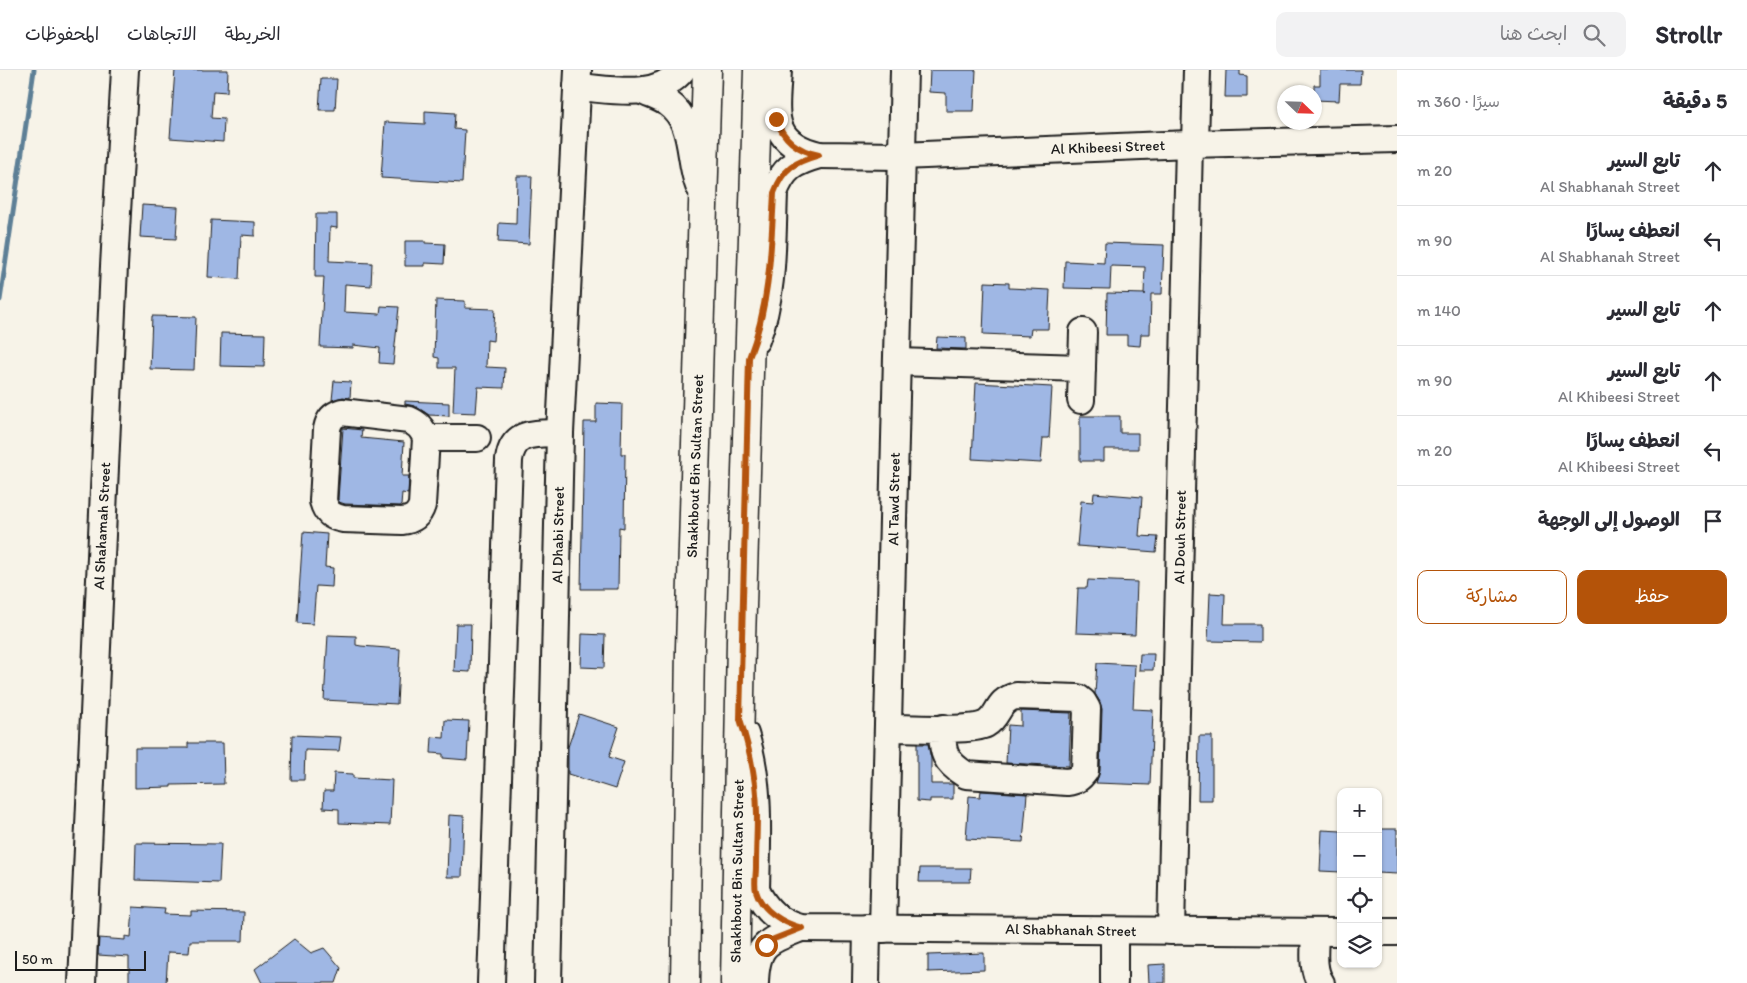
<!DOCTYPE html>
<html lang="ar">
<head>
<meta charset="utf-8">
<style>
	:root { --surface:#fff; --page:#f2f2f3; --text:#2b2b33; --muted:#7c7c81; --line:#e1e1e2; --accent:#b45309 }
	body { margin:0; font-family:Itim,"Playpen Sans Arabic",sans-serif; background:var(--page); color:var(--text); direction:rtl }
	.controls { position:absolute; right:15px; bottom:15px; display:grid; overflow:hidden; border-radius:10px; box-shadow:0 1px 4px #0004 }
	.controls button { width:45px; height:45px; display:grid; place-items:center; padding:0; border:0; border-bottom:1px solid var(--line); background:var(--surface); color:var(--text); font:25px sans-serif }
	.compass { position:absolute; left:1277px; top:15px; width:45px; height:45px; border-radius:50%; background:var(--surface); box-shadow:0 1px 4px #0004; rotate:113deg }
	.scale { position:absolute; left:15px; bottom:12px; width:131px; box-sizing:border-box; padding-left:5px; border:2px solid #1c1c1c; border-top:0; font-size:14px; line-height:18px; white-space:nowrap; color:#1c1c1c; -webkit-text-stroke:4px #f7f3e8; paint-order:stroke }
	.stop { position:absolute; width:15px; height:15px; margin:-11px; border:4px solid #b45309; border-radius:50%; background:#fff }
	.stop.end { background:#b45309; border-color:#fff; box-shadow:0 1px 5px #0008 }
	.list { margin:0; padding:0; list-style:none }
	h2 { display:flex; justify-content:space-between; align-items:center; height:65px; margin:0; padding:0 20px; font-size:21px }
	h2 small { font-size:16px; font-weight:400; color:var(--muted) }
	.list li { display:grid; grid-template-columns:32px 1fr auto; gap:15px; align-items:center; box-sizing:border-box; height:70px; padding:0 20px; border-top:1px solid var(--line) }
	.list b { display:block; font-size:19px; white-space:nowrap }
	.list p { margin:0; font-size:16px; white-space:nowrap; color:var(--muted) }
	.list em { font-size:16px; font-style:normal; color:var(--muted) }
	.actions { display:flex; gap:10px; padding:15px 20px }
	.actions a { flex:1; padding:11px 0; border:1px solid var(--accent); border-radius:10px; text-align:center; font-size:18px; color:var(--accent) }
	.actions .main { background:var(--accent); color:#fff }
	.icon { flex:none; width:28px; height:28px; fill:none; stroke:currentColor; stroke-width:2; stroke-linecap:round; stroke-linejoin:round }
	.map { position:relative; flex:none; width:1397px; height:913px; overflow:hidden; direction:ltr }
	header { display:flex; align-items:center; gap:30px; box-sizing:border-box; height:70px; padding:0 25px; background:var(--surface); border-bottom:1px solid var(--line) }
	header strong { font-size:24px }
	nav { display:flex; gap:28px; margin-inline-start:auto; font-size:18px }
	.search { width:350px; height:45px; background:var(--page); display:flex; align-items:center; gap:12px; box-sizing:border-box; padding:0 18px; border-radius:10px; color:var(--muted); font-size:19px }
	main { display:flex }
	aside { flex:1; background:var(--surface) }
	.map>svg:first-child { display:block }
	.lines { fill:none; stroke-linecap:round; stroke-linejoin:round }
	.stream { stroke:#5d7f96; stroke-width:5 }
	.building { fill:#9fb7e4; stroke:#1c1c1c }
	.minor-casing { stroke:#1c1c1c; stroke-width:30 }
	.major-casing { stroke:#1c1c1c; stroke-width:31 }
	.minor { stroke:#f7f3e8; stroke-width:26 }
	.major { stroke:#f7f3e8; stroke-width:28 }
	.route { stroke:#b45309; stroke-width:6 }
	.labels { text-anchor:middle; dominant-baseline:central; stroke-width:4; stroke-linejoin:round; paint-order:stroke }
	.street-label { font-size:15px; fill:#1c1c1c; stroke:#f7f3e8 }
</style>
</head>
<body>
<header>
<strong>Strollr</strong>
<div class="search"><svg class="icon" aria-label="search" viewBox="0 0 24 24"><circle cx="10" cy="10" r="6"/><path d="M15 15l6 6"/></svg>ابحث هنا</div>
<nav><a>الخريطة</a><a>الاتجاهات</a><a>المحفوظات</a></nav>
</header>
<main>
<aside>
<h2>5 دقيقة<small>سيرًا · 360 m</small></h2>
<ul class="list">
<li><svg class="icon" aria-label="ahead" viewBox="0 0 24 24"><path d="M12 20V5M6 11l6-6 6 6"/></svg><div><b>تابع السير</b><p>Al Shabhanah Street</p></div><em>20 m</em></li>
<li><svg class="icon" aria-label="left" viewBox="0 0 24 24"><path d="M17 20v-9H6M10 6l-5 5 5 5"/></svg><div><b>انعطف يسارًا</b><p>Al Shabhanah Street</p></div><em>90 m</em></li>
<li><svg class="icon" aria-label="ahead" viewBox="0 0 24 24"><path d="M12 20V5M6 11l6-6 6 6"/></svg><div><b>تابع السير</b></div><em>140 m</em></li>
<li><svg class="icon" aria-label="ahead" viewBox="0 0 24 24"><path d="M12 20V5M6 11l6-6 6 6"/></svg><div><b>تابع السير</b><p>Al Khibeesi Street</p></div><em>90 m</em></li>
<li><svg class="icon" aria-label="left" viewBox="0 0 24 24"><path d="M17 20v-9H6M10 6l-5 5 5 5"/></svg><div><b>انعطف يسارًا</b><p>Al Khibeesi Street</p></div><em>20 m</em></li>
<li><svg class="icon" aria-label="arrive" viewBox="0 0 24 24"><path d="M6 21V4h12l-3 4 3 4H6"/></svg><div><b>الوصول إلى الوجهة</b></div></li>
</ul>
<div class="actions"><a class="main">حفظ</a><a>مشاركة</a></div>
</aside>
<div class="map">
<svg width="1397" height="913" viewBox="0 0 1397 913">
	<rect width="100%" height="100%" fill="#f7f3e8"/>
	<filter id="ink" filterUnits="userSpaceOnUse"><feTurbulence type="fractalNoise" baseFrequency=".02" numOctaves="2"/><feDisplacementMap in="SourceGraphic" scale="10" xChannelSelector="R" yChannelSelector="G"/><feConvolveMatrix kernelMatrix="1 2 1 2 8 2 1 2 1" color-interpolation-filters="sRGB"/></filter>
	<g filter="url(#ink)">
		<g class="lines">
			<polyline class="stream" points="0,230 34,0"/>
		</g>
		<g class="building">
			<polygon points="175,0 228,0 227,22 213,21 211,48 224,49 223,72 170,68"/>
			<polygon points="930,0 976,0 974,41 946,41 946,23 929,22"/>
			<polygon points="1226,0 1240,0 1240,5 1247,6 1247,27 1225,27"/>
			<polygon points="1320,0 1361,0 1360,14 1340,14 1339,31 1314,30 1314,15 1320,15"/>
			<polygon points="321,9 337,9 335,40 319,40"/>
			<polygon points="425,41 455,43 454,59 465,60 462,113 381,108 385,52 425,54"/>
			<polygon points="517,106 532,106 529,174 498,172 499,153 516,154"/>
			<polygon points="142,135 178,137 176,169 140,167"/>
			<polygon points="316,144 337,144 337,158 330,157 329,191 372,193 371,216 345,214 344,242 380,244 381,236 399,237 393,294 379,293 380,278 353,275 353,278 320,277 324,207 315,207"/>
			<polygon points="211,150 255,152 255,166 241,165 239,209 208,207"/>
			<polygon points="405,171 425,171 425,173 445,174 444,194 425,193 425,196 405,196"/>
			<polygon points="1105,173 1164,175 1162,224 1151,224 1150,264 1141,264 1140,276 1127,275 1127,265 1106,265 1107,223 1146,224 1144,224 1145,197 1111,196 1110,219 1064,218 1065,191 1104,193"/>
			<polygon points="985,212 1009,213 1009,218 1050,220 1048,259 1031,259 1030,266 983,264"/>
			<polygon points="436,230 465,231 465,238 495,239 493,271 487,270 486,297 505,298 504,318 478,317 476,343 453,342 455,298 439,298 439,288 434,287"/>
			<polygon points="152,246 196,247 194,300 150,299"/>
			<polygon points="221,263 265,264 264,297 220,296"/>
			<polygon points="937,267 966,268 966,279 936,278"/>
			<polygon points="334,311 351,312 350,328 343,327 332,330"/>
			<polygon points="976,313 1052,317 1049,368 1043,368 1041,393 972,389"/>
			<polygon points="405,331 449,333 449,346 429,345 415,336 405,334"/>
			<polygon points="596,333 622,334 621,384 625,384 624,458 619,457 618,519 581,519 584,352 596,352"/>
			<polygon points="1080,346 1120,346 1120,363 1138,363 1138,379 1104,379 1104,391 1080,391"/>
			<polygon points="343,358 362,360 361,368 404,372 402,406 409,406 408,424 402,423 401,436 345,434 339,432 338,429"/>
			<polygon points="1094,423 1142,427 1139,466 1158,467 1156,482 1077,476 1081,431 1093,432"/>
			<polygon points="303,462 327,464 325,497 333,498 332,517 316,516 313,554 297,553"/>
			<polygon points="1088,510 1137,512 1135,565 1076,563 1078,518 1087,518"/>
			<polygon points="1210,523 1225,524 1224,554 1260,554 1260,572 1208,571"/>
			<polygon points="456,554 471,554 470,602 454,601"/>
			<polygon points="582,564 605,565 604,598 581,597"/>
			<polygon points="328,565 356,566 356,575 361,576 400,579 397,634 324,630"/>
			<polygon points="1140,584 1154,584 1153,600 1139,600"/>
			<polygon points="1097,593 1135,595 1133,639 1153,640 1150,715 1096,713 1100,701 1102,639 1100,632 1095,624"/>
			<polygon points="1021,641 1071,643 1069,696 1006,693 1008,655 1021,656"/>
			<polygon points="579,644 619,657 609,687 624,692 615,719 568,704 568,677"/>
			<polygon points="445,650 469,651 467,690 443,688 443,684 431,683 432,667 444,668"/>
			<polygon points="292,665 341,667 339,681 305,680 304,710 291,710"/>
			<polygon points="1199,666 1212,666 1212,730 1198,730"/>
			<polygon points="188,673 223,673 224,714 171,715 171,717 135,718 135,678 188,678"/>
			<polygon points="917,674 928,674 931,688 931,714 953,714 953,729 930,729 930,732 917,731"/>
			<polygon points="334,703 353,704 353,708 392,710 390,755 339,753 339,739 323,738 324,721 333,721"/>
			<polygon points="981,721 1027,724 1023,772 966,769 969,726 980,727"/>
			<polygon points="449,745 464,746 462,807 447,807"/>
			<polygon points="1378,759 1397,759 1397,804 1378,803"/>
			<polygon points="1322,760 1341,761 1341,802 1320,801"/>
			<polygon points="136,773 221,774 219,813 135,810"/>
			<polygon points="920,798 971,798 970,812 919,812"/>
			<polygon points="133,837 165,839 164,844 191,845 191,841 244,842 243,871 190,871 189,883 168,882 166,913 129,913 129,887 98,885 99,868 125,870 125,866 131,867"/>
			<polygon points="294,869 311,883 324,878 341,898 336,913 262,913 255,899"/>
			<polygon points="984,883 984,900 928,902 928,885"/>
			<polygon points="1165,894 1165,913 1149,913 1148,895"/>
		</g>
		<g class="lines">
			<g class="minor-casing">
				<g id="minor">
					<path d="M778 0C776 42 767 73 819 85L901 86 1189 74 1397 69"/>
					<path d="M577 17C611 19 657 31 682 0"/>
					<path d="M643 21C651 25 660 28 668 33 695 52 688 88 699 116"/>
					<polyline points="1195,73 1197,0"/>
					<path d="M756 270C774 226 772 170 774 123 783 98 794 92 819 85"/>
					<polyline points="898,292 1082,298"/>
					<polyline points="1081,330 1083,262"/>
					<path d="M342 342 409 350C418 354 422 358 426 368L422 435C419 445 413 450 402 451L343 449C331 447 326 442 323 431L327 359C329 349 333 345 342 342Z"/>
					<polyline points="426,368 477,368"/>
					<path d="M889 658C908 658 971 662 986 654 1000 646 996 631 1016 626L1078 628 1083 632 1087 639 1085 701C1080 708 1076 711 1067 712L966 705C945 692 941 682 943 658"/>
					<path d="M745 664C761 714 757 768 756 820 766 841 779 852 801 858L1341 862"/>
					<polyline points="883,859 904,0"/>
					<polyline points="1114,861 1114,913"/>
					<polyline points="1171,861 1189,74"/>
					<path d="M1315 862C1315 878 1311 899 1321 913"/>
					<polyline points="1378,862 1397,862"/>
					<polyline points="82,913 114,196 125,0"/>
					<path d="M491 913 509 390C513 360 536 364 560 363"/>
					<polyline points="548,913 560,363 578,0"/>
					<path d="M755 913C756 873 768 871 801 858"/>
					<polyline points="866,913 867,858"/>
				</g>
			</g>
			<g class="major-casing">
				<g id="major">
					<polyline points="685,913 690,578 707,0"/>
					<polyline points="735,913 741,570 758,0"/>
				</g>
			</g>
			<use href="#minor" class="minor"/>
			<use href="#major" class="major"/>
		</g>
	</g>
	<g class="lines" filter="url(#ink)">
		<path class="route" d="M766 875 774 869 802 858C783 853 762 841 756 821 754 814 756 805 756 797 756 780 757 762 757 744 757 711 750 680 740 649L749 288C770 234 771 179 774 123 783 98 795 92 819 85 798 81 783 69 776 49"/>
	</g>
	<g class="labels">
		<g class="street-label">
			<text transform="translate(1108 77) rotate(-2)">Al Khibeesi Street</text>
			<text transform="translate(695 396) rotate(-88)">Shakhbout Bin Sultan Street</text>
			<text transform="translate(894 429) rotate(-89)">Al Tawd Street</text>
			<text transform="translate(102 456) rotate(-87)">Al Shahamah Street</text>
			<text transform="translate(558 465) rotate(-89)">Al Dhabi Street</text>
			<text transform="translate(1180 467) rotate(-89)">Al Douh Street</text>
			<text transform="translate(737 801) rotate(-89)">Shakhbout Bin Sultan Street</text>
			<text transform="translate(1071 860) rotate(1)">Al Shabhanah Street</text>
		</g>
	</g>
</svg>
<div class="controls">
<button>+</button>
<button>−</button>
<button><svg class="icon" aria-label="locate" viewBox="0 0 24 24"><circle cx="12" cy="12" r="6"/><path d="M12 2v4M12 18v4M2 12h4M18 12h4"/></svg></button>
<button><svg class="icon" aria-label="layers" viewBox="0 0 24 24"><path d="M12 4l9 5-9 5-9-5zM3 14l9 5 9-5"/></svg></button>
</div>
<svg class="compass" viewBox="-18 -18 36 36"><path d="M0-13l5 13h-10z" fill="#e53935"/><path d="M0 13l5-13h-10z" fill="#7c7c81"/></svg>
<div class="scale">50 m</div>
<div class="stop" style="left:766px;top:875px"></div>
<div class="stop end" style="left:776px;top:49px"></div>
</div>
</main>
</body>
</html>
